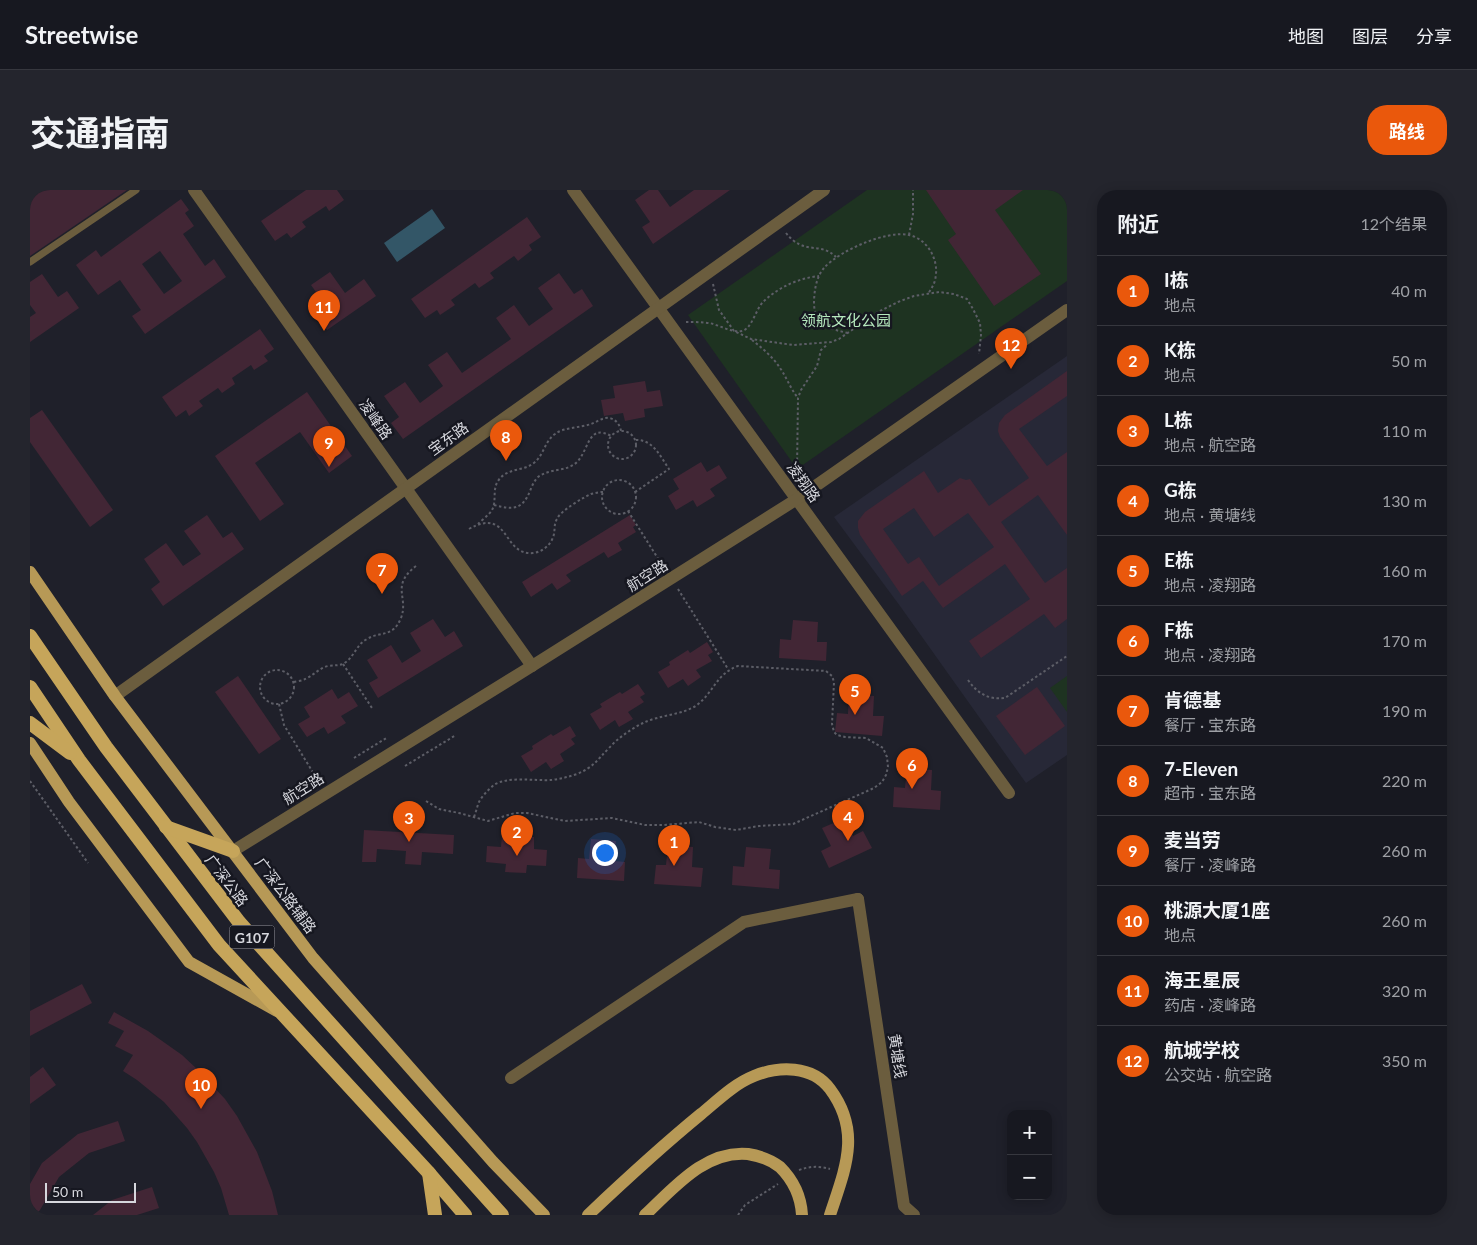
<!DOCTYPE html>
<html lang="zh">
<head>
<meta charset="utf-8">
<style>
	:root { --surface:#171820; --page:#24252d; --text:#f1f3f6; --muted:#9ea0a5; --line:#36373e; --accent:#ea580c }
	body { margin:0; font-family:Lato,"Noto Sans SC",sans-serif; background:var(--page); color:var(--text) }
	.controls { position:absolute; right:15px; bottom:15px; display:grid; overflow:hidden; border-radius:10px; box-shadow:0 2px 12px #0003 }
	.controls button { width:45px; height:45px; display:grid; place-items:center; padding:0; border:0; border-bottom:1px solid var(--line); background:var(--surface); color:var(--text); font:25px sans-serif }
	.scale { position:absolute; left:15px; bottom:12px; width:91px; box-sizing:border-box; padding-left:5px; border:2px solid #d6d7dd; border-top:0; font-size:14px; line-height:18px; white-space:nowrap; color:#d6d7dd; -webkit-text-stroke:4px #161720; paint-order:stroke }
	.you { position:absolute; left:574px; top:662px; width:18px; height:18px; margin:-12px; border:4px solid #fff; border-radius:50%; background:#1a73e8; box-shadow:0 0 0 8px #1a73e833 }
	.badge { display:grid; place-items:center; width:32px; height:32px; border-radius:50%; background:var(--accent); color:#fff; font-size:16px; font-weight:700 }
	.pin { position:absolute; translate:-50% -41px; filter:drop-shadow(0 1px 2px #0008) }
	.pin::after { content:''; position:absolute; top:26px; width:18px; height:15px; background:inherit; clip-path:polygon(0 0,100% 0,50% 100%) }
	.list { margin:0; padding:0; list-style:none }
	h2 { display:flex; justify-content:space-between; align-items:center; height:65px; margin:0; padding:0 20px; font-size:21px }
	h2 small { font-size:16px; font-weight:400; color:var(--muted) }
	.list li { display:grid; grid-template-columns:32px 1fr auto; gap:15px; align-items:center; box-sizing:border-box; height:70px; padding:0 20px; border-top:1px solid var(--line) }
	.list b { display:block; font-size:19px; white-space:nowrap }
	.list p { margin:0; font-size:16px; white-space:nowrap; color:var(--muted) }
	.list em { font-size:16px; font-style:normal; color:var(--muted) }
	.map { position:relative; flex:none; width:1037px; height:1025px; overflow:hidden; border-radius:20px }
	header { display:flex; align-items:center; gap:30px; box-sizing:border-box; height:70px; padding:0 25px; background:var(--surface); border-bottom:1px solid var(--line) }
	header strong { font-size:24px }
	nav { display:flex; gap:28px; margin-inline-start:auto; font-size:18px }
	.intro { display:flex; align-items:center; justify-content:space-between; box-sizing:border-box; height:120px; padding:0 30px }
	h1 { margin:0; font-size:35px }
	.button { padding:12px 22px; border-radius:20px; background:var(--accent); color:#fff; font-size:18px; font-weight:700 }
	main { display:flex; gap:30px; padding:0 30px }
	aside { flex:1; background:var(--surface); border-radius:20px; box-shadow:0 2px 12px #0003 }
	.map>svg:first-child { display:block }
	.built { fill:#272837 }
	.green { fill:#1e3321 }
	.water { fill:#335667 }
	.building { fill:#422635; fill-rule:evenodd }
	.lines { fill:none; stroke-linecap:round; stroke-linejoin:round }
	.path { stroke:#5d5e67; stroke-width:2; stroke-dasharray:2.5 2.5; stroke-linecap:butt }
	.service { stroke:#6b5d3e; stroke-width:7 }
	.minor { stroke:#6b5d3e; stroke-width:12 }
	.tertiary { stroke:#6b5d3e; stroke-width:12 }
	.primary { stroke:#b79956; stroke-width:12 }
	.trunk { stroke:#c6a55a; stroke-width:14 }
	.labels { text-anchor:middle; dominant-baseline:central; stroke-width:5; stroke-linejoin:round; paint-order:stroke }
	.shield { fill:#161720; stroke:#9c9da4; stroke-width:1 }
	.shield-label { font-size:14px; font-weight:bold; fill:#d6d7dd }
	.park-label { font-size:15px; fill:#b6e9be; stroke:#161720 }
	.street-label { font-size:15px; fill:#d6d7dd; stroke:#161720 }
</style>
</head>
<body>
<header>
<strong>Streetwise</strong>
<nav><a>地图</a><a>图层</a><a>分享</a></nav>
</header>
<div class="intro"><h1>交通指南</h1><a class="button">路线</a></div>
<main>
<div class="map">
<svg width="1037" height="1025" viewBox="0 0 1037 1025">
	<rect width="100%" height="100%" fill="#1f202a"/>
	<polygon class="built" points="1037,166 1037,565 996,593 870,416 804,327"/>
	<g class="green">
		<polygon points="837,0 1037,0 1037,91 767,279 658,125"/>
		<polygon points="1037,486 1037,522 1020,498"/>
	</g>
	<polygon class="water" points="402,19 415,38 367,72 354,53"/>
	<g class="building">
		<polygon points="13,0 97,0 0,66 0,8"/>
		<polygon points="276,0 307,0 314,10 299,21 296,16 272,32 276,37 261,48 257,43 245,51 231,31"/>
		<polygon points="619,0 628,0 640,17 664,0 700,0 623,54 612,37 620,32 605,10"/>
		<polygon points="896,0 993,0 965,20 1011,84 964,116 918,50 926,44"/>
		<path d="M151 9 159 20 155 23 164 36 153 44 175 76 184 69 196 87 115 144 102 126 111 120 90 90 68 105 46 75 66 60 71 67ZM130 61 152 91 134 104 112 74Z"/>
		<polygon points="497,27 511,47 499,55 502,60 488,71 484,66 460,83 464,88 449,98 445,93 421,110 425,115 410,125 407,120 395,128 381,109"/>
		<polygon points="300,82 315,103 334,89 346,106 297,140 285,123 296,116 281,95"/>
		<polygon points="529,83 544,104 552,99 563,116 373,249 361,233 369,227 354,206 375,192 390,213 413,196 398,175 417,162 432,183 461,163 481,149 466,128 484,115 499,136 523,119 508,98"/>
		<polygon points="12,84 28,107 37,101 49,118 0,152 0,127 6,123 0,115 0,92"/>
		<polygon points="230,139 244,159 234,166 238,171 224,180 221,175 202,188 205,194 192,203 188,198 169,211 173,216 159,226 156,220 146,227 132,207"/>
		<path d="M1037 181V206L989 239 1017 276 1037 262V345L1008 305 971 332 1015 393 1037 378V429L1025 438 1014 424 951 468 939 451 1000 409 975 374 913 418 893 391 872 406 830 345 828 338V331L835 322 894 281 908 303 930 288 936 290 940 289 959 316 999 288 970 247 968 241 969 233 975 225ZM884 318 904 347 938 323 964 357 909 396 889 367 878 374 853 339Z"/>
		<polygon points="615,191 617,202 630,200 633,216 614,219 615,227 595,231 593,223 574,226 571,210 585,208 583,196"/>
		<polygon points="277,202 322,266 299,283 270,242 225,273 254,314 230,331 185,266"/>
		<polygon points="12,220 83,320 60,337 0,252 0,228"/>
		<polygon points="671,272 677,282 689,275 697,288 680,299 685,306 667,317 663,310 646,320 638,306 649,299 643,289"/>
		<polygon points="177,325 193,348 202,342 214,359 133,416 121,399 130,392 114,369 136,353 153,376 171,364 154,341"/>
		<polygon points="600,325 606,335 603,337 606,342 588,353 592,360 578,368 574,362 536,385 541,391 527,400 522,393 501,407 492,392"/>
		<polygon points="403,429 415,447 424,441 433,456 348,508 339,493 348,488 337,470 361,455 372,473 391,461 380,443"/>
		<polygon points="763,430 788,432 787,452 797,452 796,471 749,468 750,449 761,450"/>
		<polygon points="677,452 683,462 678,465 682,471 666,480 671,487 658,496 653,489 638,498 628,482 640,475 639,472 658,460 660,463"/>
		<polygon points="208,486 251,549 229,564 185,502"/>
		<polygon points="608,494 615,504 610,507 614,512 598,522 603,529 589,537 585,530 570,540 560,524 572,517 570,514 590,502 592,504"/>
		<polygon points="1007,497 1035,536 995,565 966,526"/>
		<polygon points="302,499 308,509 319,502 328,516 311,526 316,533 298,544 294,537 277,547 268,534 280,527 274,517"/>
		<polygon points="819,504 844,506 843,526 854,526 852,546 805,542 807,523 818,524"/>
		<polygon points="540,536 546,546 541,549 545,554 530,564 534,571 521,579 516,572 501,582 491,566 503,559 502,556 521,544 523,546"/>
		<polygon points="877,578 902,580 901,600 911,601 910,620 863,617 864,597 875,598"/>
		<polygon points="815,628 823,646 833,641 842,658 799,678 791,661 801,656 792,638"/>
		<polygon points="334,640 424,645 423,664 392,662 391,675 375,674 376,661 347,659 346,672 332,672"/>
		<polygon points="472,645 504,647 504,659 517,660 516,676 497,675 496,683 475,682 476,674 456,672 457,656 471,657"/>
		<polygon points="561,649 586,651 584,671 595,672 594,691 547,688 548,668 559,669"/>
		<polygon points="638,655 663,657 662,677 673,678 671,697 624,694 626,675 636,675"/>
		<polygon points="716,657 741,659 739,679 750,680 749,699 702,695 703,676 714,677"/>
		<polygon points="52,794 62,813 0,846 0,821"/>
		<polygon points="84,822 118,841 152,865 167,879 195,909 207,926 227,962 242,1001 248,1025 199,1025 191,998 184,982 167,952 157,938 134,912 107,890 93,881 103,865 85,856 94,841 78,833"/>
		<polygon points="13,877 26,895 0,914 0,887"/>
		<polygon points="88,931 95,951 59,963 29,987 10,1020 5,1025 0,1025 0,994 12,973 48,944"/>
		<polygon points="122,997 129,1018 107,1025 63,1025 82,1010"/>
	</g>
	<g class="lines">
		<g class="path">
			<path d="M756 43C774 66 790 51 806 67"/>
			<polyline points="879,45 883,24 883,0"/>
			<polyline points="683,94 689,120 704,141 721,149 763,155 801,152 809,149 848,122 868,112 884,106 909,102 924,104 937,109 943,119 950,133 951,145 949,164"/>
			<path d="M656 132C663 132 671 132 679 133 690 135 701 143 712 141 722 139 726 118 734 111 749 97 769 88 789 86"/>
			<path d="M818 143C800 139 785 136 784 114 784 102 786 87 794 78 809 61 856 40 879 45 898 49 910 71 905 90 904 95 901 99 898 104"/>
			<path d="M722 150C732 158 743 167 750 178 757 188 760 198 768 208"/>
			<circle cx="592" cy="255" r="14"/>
			<polyline points="767,280 768,208 771,200 787,176 791,160 798,154"/>
			<circle cx="589" cy="307" r="17"/>
			<path d="M605 302 639 279C630 266 623 249 605 250"/>
			<path d="M464 315C483 320 492 320 500 301 502 296 504 291 508 287 520 278 537 282 547 272 559 260 558 233 581 246"/>
			<polyline points="598,321 634,378"/>
			<path d="M448 334C452 330 459 325 462 320 467 311 462 300 468 291 477 277 494 282 505 272 514 264 515 251 525 244 534 237 550 238 561 234 567 232 573 227 579 228 586 229 590 235 591 241"/>
			<path d="M439 339C480 316 472 366 503 363 513 362 522 354 524 344 525 339 524 333 527 329 530 321 554 307 561 304 565 303 569 302 573 302"/>
			<polyline points="648,399 698,479"/>
			<polyline points="313,474 342,518"/>
			<circle cx="247" cy="497" r="17"/>
			<path d="M938 490C947 503 958 510 975 508L1037 466"/>
			<path d="M264 492C267 491 272 491 275 489 283 486 289 478 298 476 305 475 311 476 316 472 325 465 327 454 337 449 350 441 363 448 371 428 379 407 360 396 386 376"/>
			<polyline points="249,514 254,535 290,594"/>
			<polyline points="324,568 358,547"/>
			<polyline points="375,576 426,545"/>
			<polyline points="0,591 58,673"/>
			<path d="M396 611 409 619 429 623 458 631 485 623H497L535 631 582 628 615 635H634L669 632 685 637 706 640 729 636 763 634 844 598 852 592 856 585 858 577 857 567 853 558 836 548 815 547 807 545 804 542 802 534 804 492 802 486 796 481 708 476C686 484 684 502 667 515 653 525 629 525 613 533 601 539 588 548 579 558 567 570 564 577 547 584 538 587 530 589 521 590 505 591 477 586 464 595 459 599 452 606 449 612 447 617 446 622 444 627"/>
			<path d="M769 980C780 976 789 976 800 979"/>
			<polyline points="708,1025 715,1015 748,994"/>
		</g>
		<polyline class="service" points="0,72 106,0"/>
		<g class="minor">
			<polyline points="164,0 502,476"/>
			<polyline points="543,0 979,603"/>
			<polyline points="85,506 794,0"/>
			<polyline points="203,661 502,476 767,309 1037,120"/>
			<polyline points="481,888 714,732 828,709"/>
		</g>
		<polyline class="tertiary" points="828,709 874,1016 884,1025"/>
		<g class="primary">
			<polyline points="0,382 85,506 283,768 463,972 514,1025"/>
			<polyline points="0,553 39,612 159,772 247,821"/>
			<path d="M558 1025C595 990 632 956 671 924 688 910 704 894 724 886 749 876 782 875 800 899 832 942 815 979 800 1025"/>
			<path d="M615 1025C644 998 675 960 718 964 730 966 740 969 750 977 763 990 771 1007 772 1025"/>
		</g>
		<g class="trunk">
			<polyline points="0,446 76,557 209,732 472,1025"/>
			<polyline points="0,497 49,570 189,755 398,982 435,1025"/>
			<polyline points="0,533 40,563"/>
			<polyline points="136,637 203,661"/>
			<polyline points="399,983 405,1025"/>
		</g>
	</g>
	<g class="labels">
		<rect class="shield" x="199.5" y="735.5" width="45" height="23" rx="4"/>
		<g class="shield-label">
			<text x="222" y="747">G107</text>
		</g>
		<g class="park-label">
			<text x="816" y="130">领航文化公园</text>
		</g>
		<g class="street-label">
			<text transform="translate(346 229) rotate(55)">凌峰路</text>
			<text transform="translate(418 248) rotate(-36)">宝东路</text>
			<text transform="translate(774 292) rotate(54)">凌翔路</text>
			<text transform="translate(617 385) rotate(-32)">航空路</text>
			<text transform="translate(273 598) rotate(-32)">航空路</text>
			<text transform="translate(197 690) rotate(53)">广深公路</text>
			<text transform="translate(256 705) rotate(53)">广深公路辅路</text>
			<text transform="translate(868 866) rotate(81)">黄塘线</text>
		</g>
	</g>
</svg>
<div class="controls">
<button>+</button>
<button>−</button>
</div>
<div class="scale">50 m</div>
<div class="you"></div>
<div class="pin badge" style="left:644px;top:676px">1</div>
<div class="pin badge" style="left:487px;top:666px">2</div>
<div class="pin badge" style="left:379px;top:652px">3</div>
<div class="pin badge" style="left:818px;top:651px">4</div>
<div class="pin badge" style="left:825px;top:525px">5</div>
<div class="pin badge" style="left:882px;top:599px">6</div>
<div class="pin badge" style="left:352px;top:404px">7</div>
<div class="pin badge" style="left:476px;top:271px">8</div>
<div class="pin badge" style="left:299px;top:277px">9</div>
<div class="pin badge" style="left:171px;top:919px">10</div>
<div class="pin badge" style="left:294px;top:141px">11</div>
<div class="pin badge" style="left:981px;top:179px">12</div>
</div>
<aside>
<h2>附近<small>12个结果</small></h2>
<ul class="list">
<li><span class="badge">1</span><div><b>I栋</b><p>地点</p></div><em>40 m</em></li>
<li><span class="badge">2</span><div><b>K栋</b><p>地点</p></div><em>50 m</em></li>
<li><span class="badge">3</span><div><b>L栋</b><p>地点 · 航空路</p></div><em>110 m</em></li>
<li><span class="badge">4</span><div><b>G栋</b><p>地点 · 黄塘线</p></div><em>130 m</em></li>
<li><span class="badge">5</span><div><b>E栋</b><p>地点 · 凌翔路</p></div><em>160 m</em></li>
<li><span class="badge">6</span><div><b>F栋</b><p>地点 · 凌翔路</p></div><em>170 m</em></li>
<li><span class="badge">7</span><div><b>肯德基</b><p>餐厅 · 宝东路</p></div><em>190 m</em></li>
<li><span class="badge">8</span><div><b>7-Eleven</b><p>超市 · 宝东路</p></div><em>220 m</em></li>
<li><span class="badge">9</span><div><b>麦当劳</b><p>餐厅 · 凌峰路</p></div><em>260 m</em></li>
<li><span class="badge">10</span><div><b>桃源大厦1座</b><p>地点</p></div><em>260 m</em></li>
<li><span class="badge">11</span><div><b>海王星辰</b><p>药店 · 凌峰路</p></div><em>320 m</em></li>
<li><span class="badge">12</span><div><b>航城学校</b><p>公交站 · 航空路</p></div><em>350 m</em></li>
</ul>
</aside>
</main>
</body>
</html>
